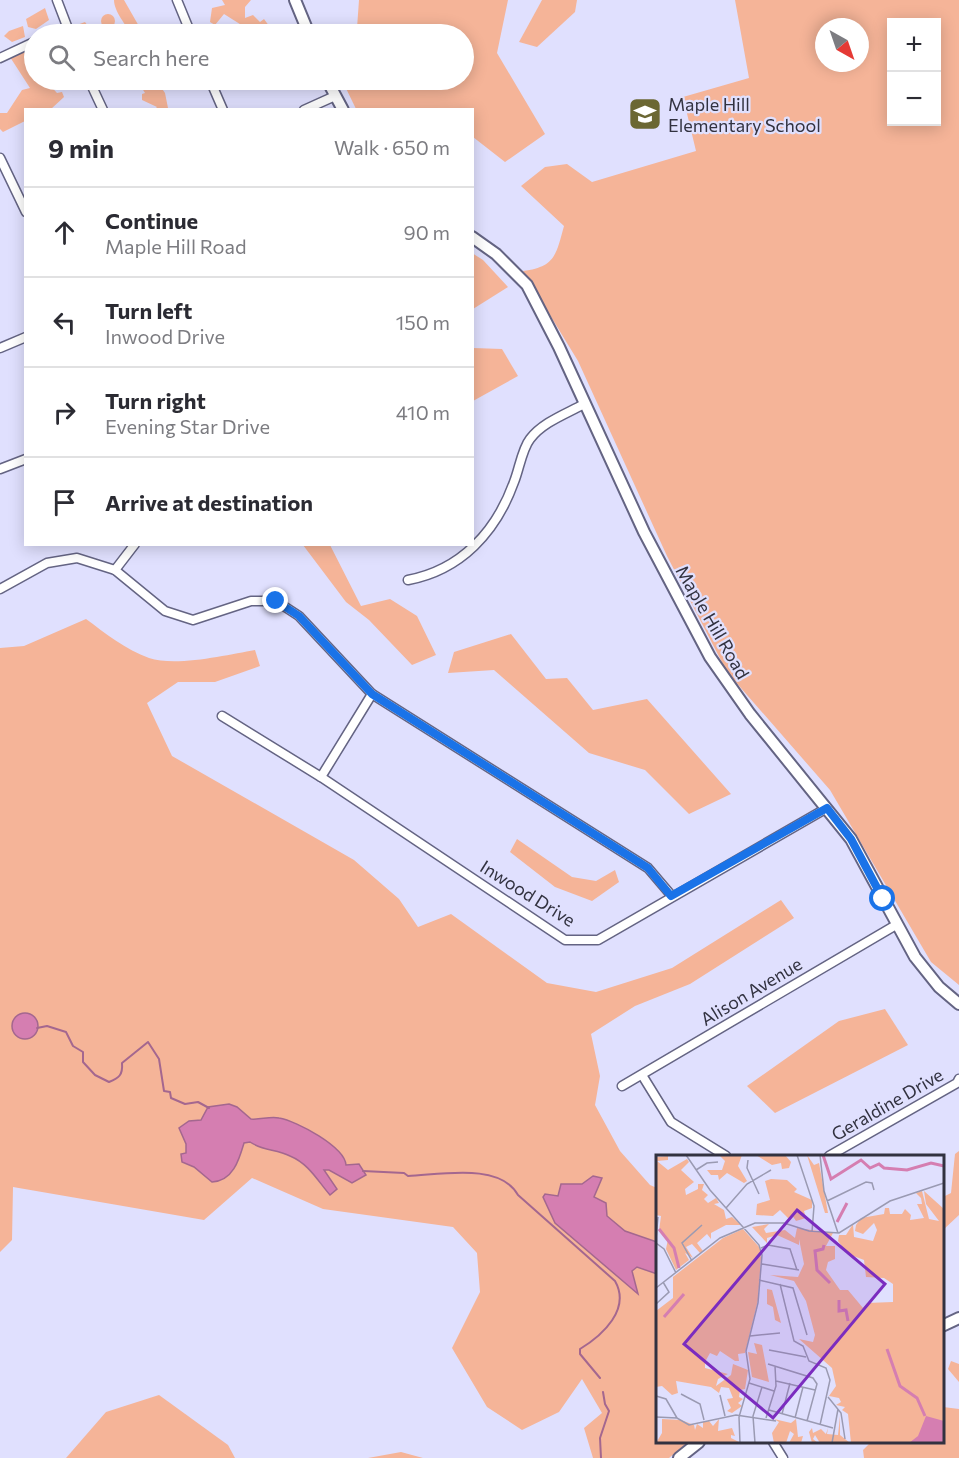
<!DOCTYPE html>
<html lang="en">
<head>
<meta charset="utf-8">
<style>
	:root { --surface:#fff; --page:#f2f2f3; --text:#2b2b33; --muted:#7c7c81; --line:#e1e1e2 }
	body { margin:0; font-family:Commissioner,sans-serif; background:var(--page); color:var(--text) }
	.controls { position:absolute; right:18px; top:18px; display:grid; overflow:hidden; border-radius:0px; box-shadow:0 3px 15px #0003 }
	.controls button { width:54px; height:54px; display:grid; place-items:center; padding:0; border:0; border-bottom:2px solid var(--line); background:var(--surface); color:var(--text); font:30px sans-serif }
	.compass { position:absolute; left:815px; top:18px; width:54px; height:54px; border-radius:50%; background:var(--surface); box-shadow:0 3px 15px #0003; rotate:140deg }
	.stop { position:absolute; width:18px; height:18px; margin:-14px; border:4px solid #1a73e8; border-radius:50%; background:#fff }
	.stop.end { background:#1a73e8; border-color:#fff; box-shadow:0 2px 6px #0008 }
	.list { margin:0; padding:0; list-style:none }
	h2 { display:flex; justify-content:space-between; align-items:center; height:78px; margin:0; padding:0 24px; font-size:26px }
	h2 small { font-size:20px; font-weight:400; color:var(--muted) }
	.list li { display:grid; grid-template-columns:39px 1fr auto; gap:18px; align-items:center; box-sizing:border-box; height:90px; padding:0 24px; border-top:2px solid var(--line) }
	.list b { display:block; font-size:22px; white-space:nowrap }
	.list p { margin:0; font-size:20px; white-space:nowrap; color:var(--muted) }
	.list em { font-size:20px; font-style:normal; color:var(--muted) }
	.icon { flex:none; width:33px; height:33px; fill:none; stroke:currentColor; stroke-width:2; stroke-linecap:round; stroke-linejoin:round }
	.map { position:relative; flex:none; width:959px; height:1458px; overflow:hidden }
	.search { position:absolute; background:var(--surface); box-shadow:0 3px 15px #0003; left:24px; top:24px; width:450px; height:66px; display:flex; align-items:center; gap:15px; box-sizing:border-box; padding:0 21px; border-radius:33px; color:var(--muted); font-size:22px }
	.panel { position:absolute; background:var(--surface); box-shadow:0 3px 15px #0003; left:24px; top:108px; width:450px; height:438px; border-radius:0px }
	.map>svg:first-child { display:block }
	.green { fill:#f5b498; fill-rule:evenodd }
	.water { fill:#d57eb1; stroke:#a4678f; stroke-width:1.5 }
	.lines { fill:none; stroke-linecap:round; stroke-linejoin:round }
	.stream { stroke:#a4678f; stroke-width:2 }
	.minor-casing { stroke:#646483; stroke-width:11 }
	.tertiary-casing { stroke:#646483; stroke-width:14 }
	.minor { stroke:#fff; stroke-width:8 }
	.tertiary { stroke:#fff; stroke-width:10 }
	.route { stroke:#1a73e8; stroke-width:8 }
	.labels { text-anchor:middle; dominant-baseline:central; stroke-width:4.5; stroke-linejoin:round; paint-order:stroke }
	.poi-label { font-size:18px; fill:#323240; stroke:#e0e0fe; text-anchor:start }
	.street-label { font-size:18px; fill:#323240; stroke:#e0e0fe }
	.inset-river { fill:none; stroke:#d57eb1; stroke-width:3 }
	.inset-road { fill:none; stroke:#9a9ab2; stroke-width:1.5 }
	.view { fill:#7b2cbf; fill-opacity:0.15; stroke:#7b2cbf; stroke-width:3 }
	.inset-edge { fill:none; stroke:#323240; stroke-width:3 }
</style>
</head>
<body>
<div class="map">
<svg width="959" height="1458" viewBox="0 0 959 1458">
	<rect width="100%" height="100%" fill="#e0e0fe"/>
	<g class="green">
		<path d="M114 0H124L140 28 139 34H130C127 25 114 12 114 0Z"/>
		<polygon points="222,0 251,0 245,7 245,18 253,15 260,22 264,19 275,34 232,34 243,26 224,14 215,25 210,22 212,8 225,5"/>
		<polygon points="359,0 508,0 497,53 545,134 505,162 473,137 472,110 356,109 342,80 464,80 464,34 333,34 357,28"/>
		<polygon points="542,0 577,0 575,12 537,47 519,42"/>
		<path d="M735 0H959V985L931 962 830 790 727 672 667 556 578 361 523 271C555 267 556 255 564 226L521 186 545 167 567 164 592 182 696 151 683 97 749 78ZM892 22H936V122H892ZM824 27H860V63H824Z"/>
		<polygon points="45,8 49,20 36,29 28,27 26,19"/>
		<circle cx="108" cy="21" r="7"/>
		<polygon points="85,22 94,34 78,34 77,25"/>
		<polygon points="23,26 25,37 12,42 4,36 9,31"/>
		<polygon points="34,46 34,80 45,80 57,93 62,92 64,97 51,109 26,110 25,121 3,132 0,129 0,113 7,113 22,90 30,88 10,57"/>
		<polygon points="124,80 156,80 165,93 168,108 155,109 157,107 142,100 142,94 145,93 140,85 135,84 132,88"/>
		<polygon points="472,253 483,260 508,287 473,309"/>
		<polygon points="473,348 502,349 518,376 473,401"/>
		<polygon points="303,545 330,545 361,606 390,599 417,616 436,655 412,665 369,620 346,602"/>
		<path d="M86 619C105 633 126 650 149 658 176 667 227 655 255 650L260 666 215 682H178L147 703 172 756 354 860 399 899 418 927 451 914 547 983 596 992 672 968 781 900 794 918 690 984 635 1006 591 1034 600 1076 595 1105 620 1151 650 1185 657 1188 658 1442H688L669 1458H593L584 1428 602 1413 582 1379 559 1412 522 1430 487 1407 452 1348 480 1292 477 1253 453 1227 323 1209 252 1178 204 1220 13 1187 12 1240 0 1252V648L24 646Z"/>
		<polygon points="511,634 546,679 567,678 593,710 647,699 731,794 689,814 645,770 589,753 494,670 448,673 454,652"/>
		<polygon points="517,839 572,877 596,881 615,870 619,882 592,901 555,887 510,852"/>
		<polygon points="885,1009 908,1045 775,1113 747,1086 839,1021"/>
		<polygon points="959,1151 959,1215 943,1230 943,1197 951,1193 955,1154"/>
		<polygon points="951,1361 959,1364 959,1382 948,1369"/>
		<polygon points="159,1395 228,1445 235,1458 66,1458 106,1412"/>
		<polygon points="943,1407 959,1409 959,1458 864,1458 863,1450 869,1444 942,1442"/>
		<polygon points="401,1452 423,1458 368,1458"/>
	</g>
	<g class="water">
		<circle cx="25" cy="1026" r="13"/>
		<path d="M229 1104 237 1107 251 1119C260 1120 270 1116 279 1118 297 1121 345 1147 346 1165L359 1164 366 1175 352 1183 329 1170H324L337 1189 330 1195C317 1180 309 1164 290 1156 276 1149 263 1151 250 1142L244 1143C239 1160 233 1181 212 1182L194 1167 182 1162 181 1154 186 1153V1144L179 1128 189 1121 201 1120 208 1107Z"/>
		<polygon points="593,1176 602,1178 594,1197 606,1203 607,1216 625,1231 657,1242 657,1274 637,1267 632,1271 638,1294 555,1223 543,1197 545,1194 558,1196 561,1184 582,1184"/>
	</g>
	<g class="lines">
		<g class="stream">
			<path d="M37 1028 47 1026 66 1032 73 1046 83 1052V1062L95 1075 109 1082C119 1078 123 1075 122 1063L148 1042 159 1059 164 1091 170 1092 171 1098 185 1104 198 1102 209 1108"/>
			<path d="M363 1171 404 1173 408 1176C439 1175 500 1162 518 1195L615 1281C631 1309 603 1335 580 1349V1354L600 1378"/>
			<polyline points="601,1458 600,1438 609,1411 605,1404 603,1392"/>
		</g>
		<g class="minor-casing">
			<g id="minor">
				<polyline points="57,0 70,34"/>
				<polyline points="177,0 191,34"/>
				<polyline points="52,34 67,28"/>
				<polyline points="0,58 34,42"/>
				<polyline points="89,80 103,110"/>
				<polyline points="210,80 223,110"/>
				<polyline points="304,110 335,96"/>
				<polyline points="0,158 26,212"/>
				<polyline points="0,348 26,337"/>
				<polyline points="0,469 26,459"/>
				<polyline points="115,570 135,544"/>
				<path d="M408 580C461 570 496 532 514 482 519 470 522 449 530 439 543 422 566 414 584 404"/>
				<polyline points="0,589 47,563 77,558 115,570 165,611 193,620 251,601 276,601 299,616 372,694 648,868 671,895"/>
				<polyline points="222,716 321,777 565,940 598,940 827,808"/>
				<polyline points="321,777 372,694"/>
				<polyline points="642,1075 671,1122 726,1156"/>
				<polyline points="622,1086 896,925"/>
				<polyline points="829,1156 957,1083 959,1079"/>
				<polyline points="773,1442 783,1458"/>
			</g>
		</g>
		<g class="tertiary-casing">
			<g id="tertiary">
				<polyline points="295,0 309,34"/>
				<polyline points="327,80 343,110"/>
				<polyline points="472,237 496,254 527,285 559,347 644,532 710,657 750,714 851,839 915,957 939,987 959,1004"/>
				<polyline points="942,1326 959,1318"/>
				<polyline points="679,1458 699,1442"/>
			</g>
		</g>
		<use href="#minor" class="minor"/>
		<use href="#tertiary" class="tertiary"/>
	</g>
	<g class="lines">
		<polyline class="route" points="276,601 299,616 372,694 648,868 671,896 827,808 851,839 883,899"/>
	</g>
	<defs>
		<g id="school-square" transform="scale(1.725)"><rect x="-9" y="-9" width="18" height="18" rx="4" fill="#6b6733" stroke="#e0e0fe"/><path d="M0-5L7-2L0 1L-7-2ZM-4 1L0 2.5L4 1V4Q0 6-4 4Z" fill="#fff"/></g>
	</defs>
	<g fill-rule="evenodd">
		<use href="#school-square" x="645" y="114"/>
	</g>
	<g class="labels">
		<g class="poi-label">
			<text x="668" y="104">Maple Hill<tspan x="668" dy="21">Elementary School</tspan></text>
		</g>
		<g class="street-label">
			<text transform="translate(713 622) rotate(60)">Maple Hill Road</text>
			<text transform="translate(528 893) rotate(32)">Inwood Drive</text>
			<text transform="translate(751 991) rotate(-31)">Alison Avenue</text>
			<text transform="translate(887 1104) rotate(-30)">Geraldine Drive</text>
		</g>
	</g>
	<g transform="translate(656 1155)">
		<rect width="288" height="288" fill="#e0e0fe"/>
		<path d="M46 0H86L82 11 91 26 88 28 71 18 63 25 62 20H55L51 15H66L69 6 64 1ZM100 0H129L135 7 133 13 126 14 125 8 116 10ZM151 0 158 10 163 8 172 58H169ZM12 1V5L1 6 12 15 31 4 33 7 25 15 38 27 29 34 30 40 42 34V29H48L46 35 52 40 48 44 52 48 60 43 63 48 58 49 68 55 70 64 76 62 85 70H70L55 78V84L51 79 41 88 47 96 44 98 36 89 30 92 37 103 29 98 33 105 20 115 10 94 12 84 3 76 5 61 0 60V2ZM115 24 131 25 141 34 138 37 156 45V53L148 56 150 63 140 66 136 60 134 65 124 55 117 61 100 60 101 49 114 45 109 26ZM266 36 273 64 283 66 270 49 268 36 288 54V288H195L192 259 186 255 189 252 180 250 185 247 183 243 173 241 180 231 176 213 143 184 157 187 159 180 150 146 138 126 114 120 142 122 148 109 143 84V90L121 80 111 83V88L96 72 113 69 108 74 110 78 129 75 139 83 141 73 177 78 170 91H179V104L172 107 170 115 184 135H192L207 153 211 148 237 147V129L228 123 210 122 208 105 192 99 182 86 183 80H190L197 69 198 82 217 86 221 75 218 68 207 79 199 76 200 70 205 63 228 59 229 53H233L234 59H246L249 54 255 60 254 65 268 63 261 49H266L265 43 260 38ZM87 74 104 93 105 103 102 145 89 198 82 199 83 206H79L64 196 61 201 54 198 49 207V213L72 219 62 224 60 231 75 220 77 209 92 215 89 234 84 235 83 242 87 244 82 248 86 251 76 258 71 256 75 253 71 244 77 243 73 233 65 232 63 238 55 232 20 226 22 238 16 240 6 231 0 232V156L17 143V122L67 83ZM111 134 116 135 125 168 119 165 117 152 111 149ZM98 188 106 190 113 227 96 222 92 197 101 199ZM184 261V280L194 288H164L159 280 157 284 162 288H156L153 277 156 273 157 278 165 274 170 279 172 273 171 279 182 280ZM6 264 25 265 38 270 39 275 41 269 47 273V267L53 266 57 271 63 264 62 276 76 273 79 281 75 280V283L83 287 0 288 6 278ZM118 264 135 268 140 264 142 282 147 281 145 288H133L138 279 134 276 130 288H118L116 278 123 267Z" fill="#f5b498"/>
		<path d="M270 261 288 266V288H253L262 281Z" fill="#d57eb1"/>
		<path class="inset-river" d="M167 0 175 24 205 5 214 13 223 9 228 13 251 15 275 8 288 11M181 67 191 48M3 74 18 93 23 113M168 90 167 94 159 96 161 115 174 128M183 145V156L190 155 192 166M8 162 28 139M231 194 244 231 261 243 269 261"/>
		<path class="inset-road" d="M30 0 54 35 103 90 106 100 102 148 90 196 94 224 83 262 84 288M141 0 158 51 156 77M164 0 168 36 182 78M92 5 91 13 103 39M40 15 51 8 62 7M171 46 210 27 216 28 218 35M70 53 91 29 115 15M0 84 2 62M0 88 8 94 20 118M105 93 112 90 134 94 141 115M36 106 26 88 46 70M106 109 143 115M103 125 137 133 151 180M124 129 138 186 147 191 153 206 170 213 174 225 164 270M0 133 64 83 99 68H128L153 76 183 78 234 46 288 28M0 149 13 137 7 127M94 181 124 178M113 195 150 202M112 209 157 223 161 229 151 266M120 226 159 235M93 228 118 236M25 239 44 249 48 265M64 240 69 261M0 241 10 244 21 263M172 242 185 258 189 284M113 255 177 273M126 259 134 228M0 262 21 263 33 270 80 260 120 266M110 263 120 231 119 211M139 263 147 232M99 288 97 261 106 232M176 288 182 254"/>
		<path class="view" d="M141 55 229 129 117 263 28 189Z"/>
		<rect width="288" height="288" class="inset-edge"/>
	</g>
</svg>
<div class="controls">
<button>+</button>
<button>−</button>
</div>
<svg class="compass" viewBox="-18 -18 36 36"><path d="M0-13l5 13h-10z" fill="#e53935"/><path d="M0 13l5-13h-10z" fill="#7c7c81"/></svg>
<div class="stop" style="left:883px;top:899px"></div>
<div class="stop end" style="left:276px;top:601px"></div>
<div class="search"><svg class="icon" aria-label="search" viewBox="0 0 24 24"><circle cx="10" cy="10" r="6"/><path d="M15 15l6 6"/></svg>Search here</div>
<section class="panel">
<h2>9 min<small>Walk · 650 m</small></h2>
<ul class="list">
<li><svg class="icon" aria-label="ahead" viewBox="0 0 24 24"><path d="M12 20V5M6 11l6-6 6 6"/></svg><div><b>Continue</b><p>Maple Hill Road</p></div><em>90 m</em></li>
<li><svg class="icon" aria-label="left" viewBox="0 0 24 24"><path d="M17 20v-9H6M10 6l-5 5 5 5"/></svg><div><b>Turn left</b><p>Inwood Drive</p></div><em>150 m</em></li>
<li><svg class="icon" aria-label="right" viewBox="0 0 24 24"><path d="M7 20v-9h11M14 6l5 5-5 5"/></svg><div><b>Turn right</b><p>Evening Star Drive</p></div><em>410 m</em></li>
<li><svg class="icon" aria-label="arrive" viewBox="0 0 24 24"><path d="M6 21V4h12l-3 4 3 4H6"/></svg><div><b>Arrive at destination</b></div></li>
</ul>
</section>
</div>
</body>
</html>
